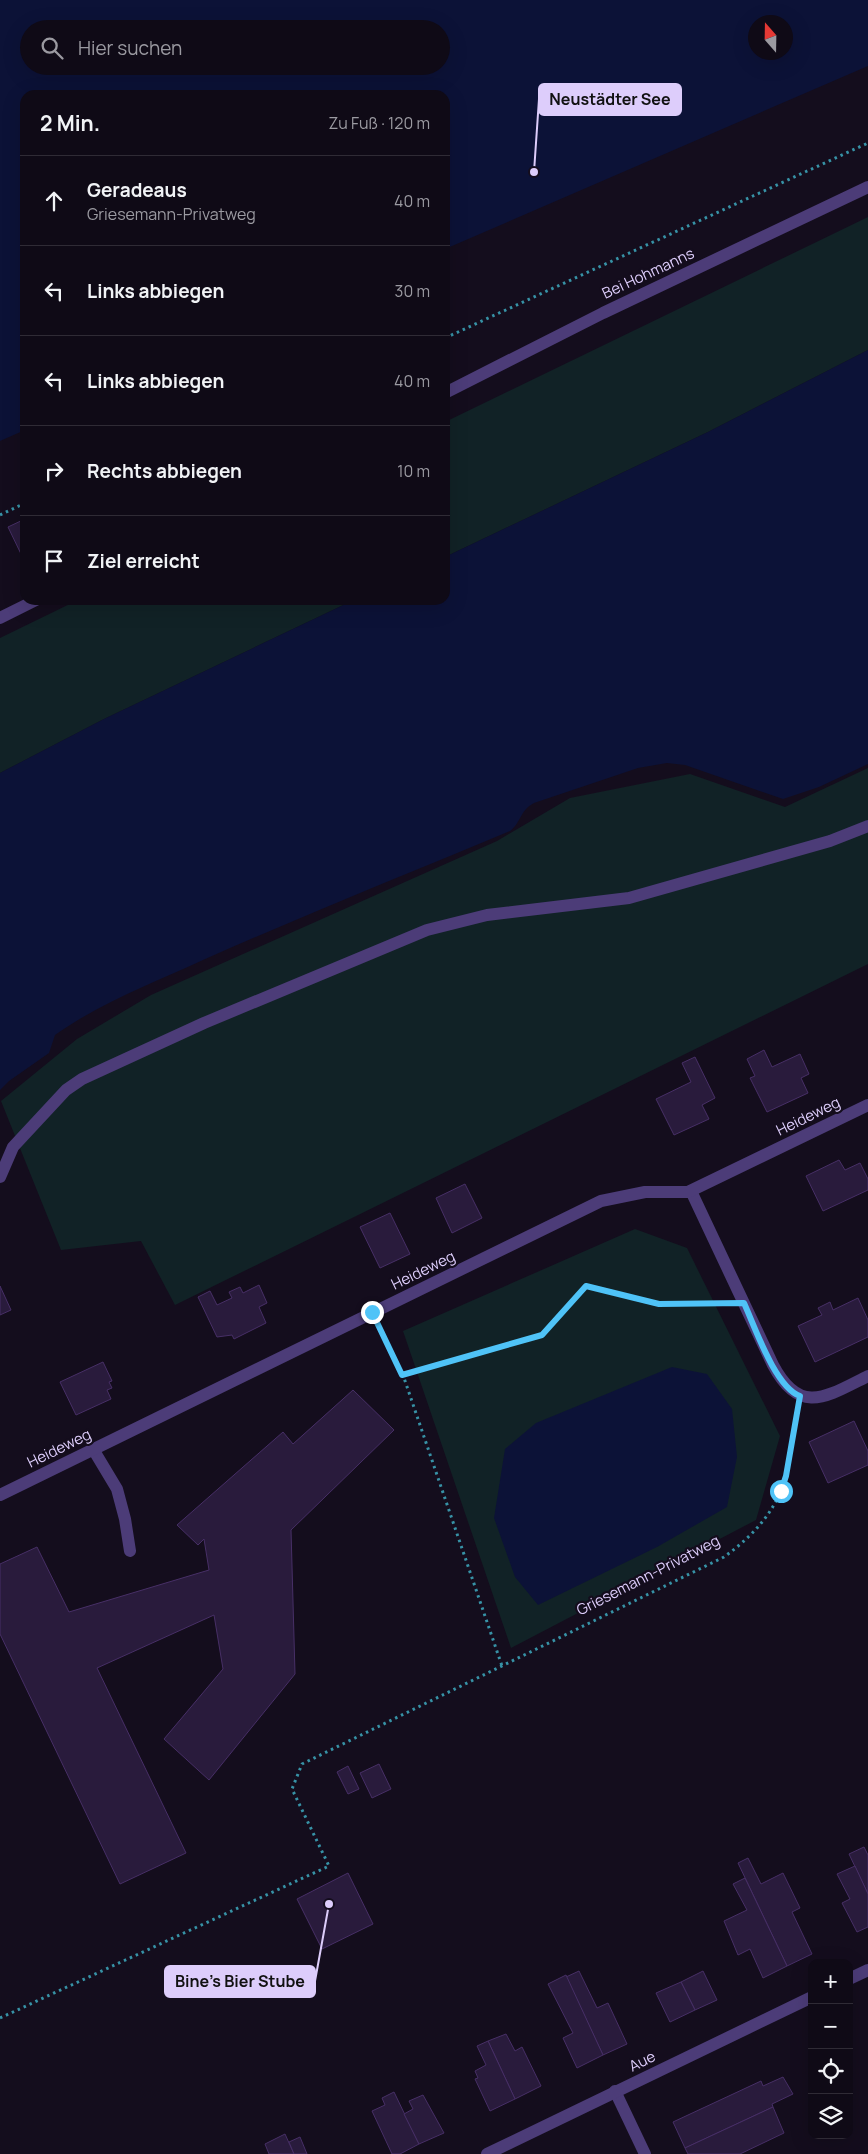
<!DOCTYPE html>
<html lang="de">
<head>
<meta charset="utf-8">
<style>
	:root { --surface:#0f0a16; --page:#18131f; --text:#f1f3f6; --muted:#9b9aa1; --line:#2f2b35 }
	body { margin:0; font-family:Manrope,sans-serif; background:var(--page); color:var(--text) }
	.controls { position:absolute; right:15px; bottom:15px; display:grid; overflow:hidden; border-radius:10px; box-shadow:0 5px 20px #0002 }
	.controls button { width:45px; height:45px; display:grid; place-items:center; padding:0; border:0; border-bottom:1px solid var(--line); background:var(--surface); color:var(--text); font:25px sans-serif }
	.compass { position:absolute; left:748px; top:15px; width:45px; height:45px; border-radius:50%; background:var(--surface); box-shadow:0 5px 20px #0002; rotate:340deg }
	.stop { position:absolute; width:15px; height:15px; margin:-11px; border:4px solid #4fc3f7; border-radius:50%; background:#fff }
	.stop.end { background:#4fc3f7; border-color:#fff; box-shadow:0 1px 5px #0008 }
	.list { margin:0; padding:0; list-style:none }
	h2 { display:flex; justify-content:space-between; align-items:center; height:65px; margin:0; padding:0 20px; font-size:21px }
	h2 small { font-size:16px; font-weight:400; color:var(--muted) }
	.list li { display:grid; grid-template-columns:32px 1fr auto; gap:15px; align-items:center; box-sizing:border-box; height:90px; padding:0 20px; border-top:1px solid var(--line) }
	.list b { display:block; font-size:19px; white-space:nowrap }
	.list p { margin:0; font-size:16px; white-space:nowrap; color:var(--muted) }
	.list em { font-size:16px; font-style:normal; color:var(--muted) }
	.icon { flex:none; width:28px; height:28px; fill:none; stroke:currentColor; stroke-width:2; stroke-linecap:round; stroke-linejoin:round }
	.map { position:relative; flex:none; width:868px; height:2154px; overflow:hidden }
	.search { position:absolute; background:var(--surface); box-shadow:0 5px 20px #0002; left:20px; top:20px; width:430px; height:55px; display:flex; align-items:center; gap:12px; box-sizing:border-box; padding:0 18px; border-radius:28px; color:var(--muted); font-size:19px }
	.panel { position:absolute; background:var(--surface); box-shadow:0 5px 20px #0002; left:20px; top:90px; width:430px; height:515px; border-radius:15px }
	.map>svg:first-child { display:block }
	.green { fill:#112226 }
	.water { fill:#0c1237; fill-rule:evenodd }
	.building { fill:#291b3c; stroke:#472f66 }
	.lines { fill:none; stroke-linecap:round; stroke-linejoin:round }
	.path { stroke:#3792a6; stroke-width:3; stroke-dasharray:2.5 4; stroke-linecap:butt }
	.service { stroke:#4c3c78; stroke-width:12 }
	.minor { stroke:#4c3c78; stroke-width:12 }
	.route { stroke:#4fc3f7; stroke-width:6 }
	.labels { text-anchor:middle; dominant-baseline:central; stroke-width:4.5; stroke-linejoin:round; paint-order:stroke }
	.street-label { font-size:15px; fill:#ddcdfb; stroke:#140d1d }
	.leader { fill:none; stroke:#ddcdfb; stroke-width:2 }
	.callout-dot { fill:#ddcdfb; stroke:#140d1d; stroke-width:2 }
	.callout { fill:#ddcdfb; stroke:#ddcdfb; stroke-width:2 }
	.callout-label { font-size:16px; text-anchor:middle; font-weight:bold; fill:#111 }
</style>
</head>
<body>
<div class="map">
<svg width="868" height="2154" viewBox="0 0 868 2154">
	<rect width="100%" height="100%" fill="#140d1d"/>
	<g class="green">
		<polygon points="868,217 868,350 708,432 445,557 445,422"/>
		<polygon points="78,600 354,600 104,719 0,773 0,638"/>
		<polygon points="868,768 868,964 175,1305 141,1241 61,1250 1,1101 77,1039 151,995 497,841 570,798 690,774 785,807"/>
		<polygon points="635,1229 687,1248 780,1436 756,1520 511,1648 403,1331"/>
	</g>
	<g class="water">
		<path d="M0 0H868V66L445 249V95H25V430L0 441ZM756 22H786V52H756ZM29 29H441V66H29Z"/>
		<path d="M868 350V764L819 787 783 799 685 765 667 763 638 768 534 803C520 810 521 823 510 831 407 874 304 915 203 960 153 983 100 1003 55 1035L49 1053 9 1081 0 1090V773L104 719 354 600H445V557L708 432Z"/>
		<polygon points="672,1367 707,1374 732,1409 737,1457 727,1507 657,1547 538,1605 515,1577 494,1518 505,1449 536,1423"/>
	</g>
	<g class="building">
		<polygon points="25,519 25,555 22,556 8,527"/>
		<polygon points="764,1050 772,1067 800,1054 809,1074 801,1078 808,1093 767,1112 750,1078 755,1076 747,1059"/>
		<polygon points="695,1057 715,1098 702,1105 709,1119 674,1135 656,1099 691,1082 682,1063"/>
		<polygon points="839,1160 845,1170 860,1163 868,1179 868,1190 823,1211 806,1176"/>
		<polygon points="465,1184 482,1218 452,1233 436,1198"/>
		<polygon points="390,1213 410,1254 380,1268 360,1227"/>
		<polygon points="259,1285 267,1303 259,1307 266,1323 234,1339 232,1335 217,1337 198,1297 210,1291 217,1305 232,1298 229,1292 240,1287 243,1293"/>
		<polygon points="0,1286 11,1310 0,1315"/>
		<polygon points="858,1298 868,1320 868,1337 815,1362 798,1326 822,1315 818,1308 830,1302 833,1310"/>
		<polygon points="103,1362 112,1381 109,1382 112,1388 107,1390 111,1399 76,1415 60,1382"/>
		<polygon points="353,1390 394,1430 291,1530 295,1674 209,1780 164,1739 223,1669 214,1615 97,1668 186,1853 120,1884 0,1634 0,1564 37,1547 69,1612 209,1570 204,1539 198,1545 177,1525 283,1432 293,1444"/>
		<polygon points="854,1421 868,1451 868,1465 828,1483 809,1442"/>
		<polygon points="379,1764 391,1789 372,1798 360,1773"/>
		<polygon points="348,1766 359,1789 348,1794 337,1772"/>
		<polygon points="864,1847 868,1855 868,1894 849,1854"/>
		<polygon points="748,1858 761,1884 783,1873 800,1908 792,1912 812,1954 787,1966 738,1863"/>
		<polygon points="855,1866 868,1894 868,1927 857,1932 842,1903 850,1899 837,1874"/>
		<polygon points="348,1873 373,1924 322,1949 297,1899"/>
		<polygon points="745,1878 787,1966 763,1978 750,1949 738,1955 724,1921 747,1910 733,1884"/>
		<polygon points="579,1971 597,2008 608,2003 627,2044 603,2055 566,1977"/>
		<polygon points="703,1971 717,2000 695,2010 681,1982"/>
		<polygon points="566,1975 603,2055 577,2068 563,2038 573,2033 548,1984"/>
		<polygon points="681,1982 695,2010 670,2022 656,1993"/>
		<polygon points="506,2034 515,2051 522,2047 541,2086 515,2099 488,2041"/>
		<polygon points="488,2041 515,2099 490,2111 475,2079 478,2078 475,2071 486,2065 477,2046"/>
		<polygon points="783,2077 793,2094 772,2104 773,2107 685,2148 673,2122 761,2081 763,2086"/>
		<polygon points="394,2092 419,2144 400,2154 392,2154 372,2111 385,2105 382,2098"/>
		<polygon points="423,2095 444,2133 419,2144 404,2114 413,2109 409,2101"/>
		<polygon points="773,2107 784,2133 740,2154 688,2154 685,2148"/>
		<polygon points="285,2134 294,2154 269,2154 265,2144"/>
		<polygon points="300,2137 307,2154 294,2154 289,2142"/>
	</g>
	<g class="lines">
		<g class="path">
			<polyline points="445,338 868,143"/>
			<polyline points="0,515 25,503"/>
			<polyline points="382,1333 403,1375 502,1666"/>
			<polyline points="403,1375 542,1335 586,1286 659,1304 720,1303"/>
			<path d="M0 2018 329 1866 292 1789 302 1764 724 1557C749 1539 773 1515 783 1485 791 1464 792 1438 796 1416"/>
		</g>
		<g class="service">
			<polyline points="445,393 603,313 868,187"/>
			<polyline points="0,618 36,600"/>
			<polyline points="0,1177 13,1147 66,1090 82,1079 204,1023 427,930 487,915 629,898 830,841 868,826"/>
			<polyline points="93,1449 117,1489 125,1519 130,1551"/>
		</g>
		<g class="minor">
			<path d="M691 1191 773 1365C800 1416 826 1397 868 1376"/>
			<polyline points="0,1495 601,1201 645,1192 688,1192 868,1105"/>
			<polyline points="849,1979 868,1970"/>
			<polyline points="615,2091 645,2154"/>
			<polyline points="487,2154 812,1997"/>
		</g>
	</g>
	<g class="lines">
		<path class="route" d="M372 1312 402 1375 542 1335 586 1286 659 1304 744 1303C755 1327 775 1387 800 1396L786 1476 781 1491"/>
	</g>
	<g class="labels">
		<g class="street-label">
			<text transform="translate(648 273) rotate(-25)">Bei Hohmanns</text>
			<text transform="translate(808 1116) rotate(-26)">Heideweg</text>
			<text transform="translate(423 1270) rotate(-26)">Heideweg</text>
			<text transform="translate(59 1448) rotate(-26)">Heideweg</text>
			<text transform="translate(648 1575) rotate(-27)">Griesemann-Privatweg</text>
			<text transform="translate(642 2061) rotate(-26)">Aue</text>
		</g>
	</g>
	<path class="leader" d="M534 172L539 99M329 1904L315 1981"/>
	<g class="callout-dot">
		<circle cx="534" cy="172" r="5"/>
		<circle cx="329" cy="1904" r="5"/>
	</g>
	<g class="callout">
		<rect x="539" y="84" width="142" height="31" rx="5"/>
		<rect x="165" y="1966" width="150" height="31" rx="5"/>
	</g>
	<g class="callout-label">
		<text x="610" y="105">Neustädter See</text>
		<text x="240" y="1987">Bine's Bier Stube</text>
	</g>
</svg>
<div class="controls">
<button>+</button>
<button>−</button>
<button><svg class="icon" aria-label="locate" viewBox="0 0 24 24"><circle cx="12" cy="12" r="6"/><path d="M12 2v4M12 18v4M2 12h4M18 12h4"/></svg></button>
<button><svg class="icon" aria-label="layers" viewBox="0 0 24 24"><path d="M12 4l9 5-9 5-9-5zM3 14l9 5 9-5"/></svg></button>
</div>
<svg class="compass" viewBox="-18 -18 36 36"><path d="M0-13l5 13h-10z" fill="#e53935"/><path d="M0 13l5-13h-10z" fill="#9b9aa1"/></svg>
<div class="stop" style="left:781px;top:1491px"></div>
<div class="stop end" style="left:372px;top:1312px"></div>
<div class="search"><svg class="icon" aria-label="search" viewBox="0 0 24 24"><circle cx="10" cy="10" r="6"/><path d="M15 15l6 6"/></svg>Hier suchen</div>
<section class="panel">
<h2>2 Min.<small>Zu Fuß · 120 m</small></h2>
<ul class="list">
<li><svg class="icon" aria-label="ahead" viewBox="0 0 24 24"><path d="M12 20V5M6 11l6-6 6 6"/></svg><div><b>Geradeaus</b><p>Griesemann-Privatweg</p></div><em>40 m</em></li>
<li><svg class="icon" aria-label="left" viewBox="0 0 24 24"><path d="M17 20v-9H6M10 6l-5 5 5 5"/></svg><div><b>Links abbiegen</b></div><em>30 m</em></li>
<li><svg class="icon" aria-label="left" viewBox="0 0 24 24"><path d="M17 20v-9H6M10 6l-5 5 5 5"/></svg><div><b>Links abbiegen</b></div><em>40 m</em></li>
<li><svg class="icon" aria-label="right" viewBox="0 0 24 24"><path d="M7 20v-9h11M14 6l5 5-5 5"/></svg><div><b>Rechts abbiegen</b></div><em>10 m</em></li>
<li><svg class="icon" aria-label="arrive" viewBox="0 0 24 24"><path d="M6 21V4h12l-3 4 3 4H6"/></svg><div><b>Ziel erreicht</b></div></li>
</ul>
</section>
</div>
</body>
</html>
